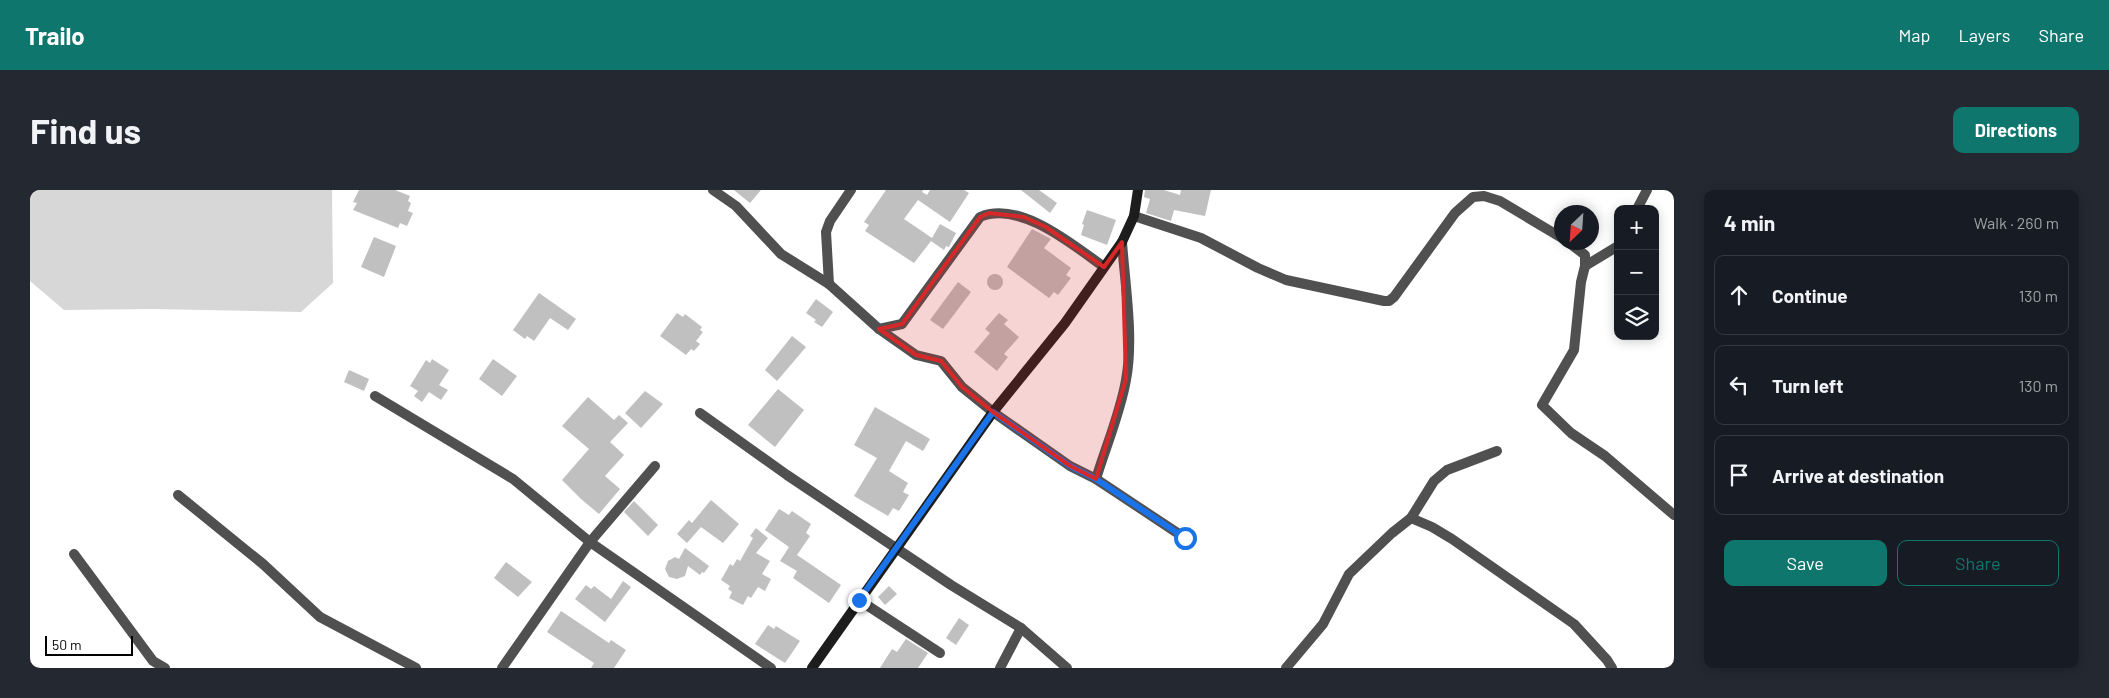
<!DOCTYPE html>
<html lang="en">
<head>
<meta charset="utf-8">
<style>
	:root { --surface:#171b24; --page:#242831; --text:#f1f3f6; --muted:#9ea1a6; --line:#363941; --accent:#0f766e }
	body { margin:0; font-family:Barlow,sans-serif; background:var(--page); color:var(--text) }
	.controls { position:absolute; right:15px; top:15px; display:grid; overflow:hidden; border-radius:10px; box-shadow:0 2px 12px #0003 }
	.controls button { width:45px; height:45px; display:grid; place-items:center; padding:0; border:0; border-bottom:1px solid var(--line); background:var(--surface); color:var(--text); font:25px sans-serif }
	.compass { position:absolute; left:1524px; top:15px; width:45px; height:45px; border-radius:50%; background:var(--surface); box-shadow:0 2px 12px #0003; rotate:205deg }
	.scale { position:absolute; left:15px; bottom:12px; width:88px; box-sizing:border-box; padding-left:5px; border:2px solid #000; border-top:0; font-size:14px; line-height:18px; white-space:nowrap; color:#000; -webkit-text-stroke:4px #fff; paint-order:stroke }
	.stop { position:absolute; width:15px; height:15px; margin:-11px; border:4px solid #1a73e8; border-radius:50%; background:#fff }
	.stop.end { background:#1a73e8; border-color:#fff; box-shadow:0 1px 5px #0008 }
	.list { margin:0; padding:0; list-style:none }
	h2 { display:flex; justify-content:space-between; align-items:center; height:65px; margin:0; padding:0 20px; font-size:21px }
	h2 small { font-size:16px; font-weight:400; color:var(--muted) }
	.list li { display:grid; grid-template-columns:32px 1fr auto; gap:15px; align-items:center; box-sizing:border-box; height:80px; margin:0 10px 10px; padding:0 10px; border:1px solid var(--line); border-radius:10px }
	.list b { display:block; font-size:19px; white-space:nowrap }
	.list em { font-size:16px; font-style:normal; color:var(--muted) }
	.actions { display:flex; gap:10px; padding:15px 20px }
	.actions a { flex:1; padding:11px 0; border:1px solid var(--accent); border-radius:10px; text-align:center; font-size:18px; color:var(--accent) }
	.actions .main { background:var(--accent); color:#fff }
	.icon { flex:none; width:28px; height:28px; fill:none; stroke:currentColor; stroke-width:2; stroke-linecap:round; stroke-linejoin:round }
	.map { position:relative; flex:none; width:1644px; height:478px; overflow:hidden; border-radius:10px }
	header { display:flex; align-items:center; gap:30px; box-sizing:border-box; height:70px; padding:0 25px; background:var(--accent); color:#fff }
	header strong { font-size:24px }
	nav { display:flex; gap:28px; margin-inline-start:auto; font-size:18px }
	.intro { display:flex; align-items:center; justify-content:space-between; box-sizing:border-box; height:120px; padding:0 30px }
	h1 { margin:0; font-size:35px }
	.button { padding:12px 22px; border-radius:10px; background:var(--accent); color:#fff; font-size:18px; font-weight:700 }
	main { display:flex; gap:30px; padding:0 30px }
	aside { flex:1; background:var(--surface); border-radius:10px; box-shadow:0 2px 12px #0003 }
	.map>svg:first-child { display:block }
	.green { fill:#d7d7d7 }
	.building { fill:#c0c0c0 }
	.lines { fill:none; stroke-linecap:round; stroke-linejoin:round }
	.street { stroke:#505050; stroke-width:10 }
	.secondary { stroke:#1d1d1d; stroke-width:10 }
	.route { stroke:#1a73e8; stroke-width:6 }
	.marked { fill:#d62828; fill-opacity:0.2; stroke:#d62828; stroke-width:4; stroke-linejoin:round }
</style>
</head>
<body>
<header>
<strong>Trailo</strong>
<nav><a>Map</a><a>Layers</a><a>Share</a></nav>
</header>
<div class="intro"><h1>Find us</h1><a class="button">Directions</a></div>
<main>
<div class="map">
<svg width="1644" height="478" viewBox="0 0 1644 478">
	<rect width="100%" height="100%" fill="#fff"/>
	<polygon class="green" points="0,0 302,0 303,93 271,122 123,119 34,120 0,91"/>
	<g class="building">
		<polygon points="329,0 365,0 380,6 378,11 381,13 378,21 383,23 377,36 370,33 368,38 323,20 327,13 323,12"/>
		<polygon points="704,0 731,0 720,13"/>
		<polygon points="856,0 893,0 892,2 897,5 900,0 934,0 939,3 920,32 888,10 874,29 902,48 910,34 926,43 919,57 916,56 914,60 901,51 884,73 835,41 839,35 834,32"/>
		<polygon points="991,0 1009,0 1027,13 1020,23"/>
		<polygon points="1115,0 1134,0 1150,5 1151,0 1181,0 1175,26 1144,20 1141,31 1116,23 1120,9 1114,7"/>
		<polygon points="1057,20 1086,30 1077,55 1051,45 1054,35 1052,34"/>
		<polygon points="1002,39 1021,49 1014,58 1041,78 1036,85 1041,88 1028,105 1024,102 1019,108 977,77"/>
		<polygon points="344,47 366,56 354,87 331,77"/>
		<circle cx="965" cy="92" r="8"/>
		<polygon points="928,92 941,102 913,139 900,130"/>
		<polygon points="509,103 546,129 538,140 520,128 504,151 497,146 495,149 483,140"/>
		<polygon points="786,109 803,122 792,137 784,132 786,130 776,123"/>
		<polygon points="647,123 653,127 655,124 672,137 670,140 673,142 666,151 670,154 664,161 661,159 656,165 630,146"/>
		<polygon points="969,123 978,130 974,134 989,147 974,164 978,167 967,181 944,162 960,143 955,139"/>
		<polygon points="762,146 776,157 747,191 735,180"/>
		<polygon points="402,169 419,180 409,195 418,200 411,210 399,202 392,212 384,206 388,201 380,196 396,170 400,173"/>
		<polygon points="463,169 487,186 472,206 449,189"/>
		<polygon points="319,180 339,189 334,201 314,192"/>
		<polygon points="748,199 774,220 745,257 718,235"/>
		<polygon points="615,201 633,214 611,238 595,223"/>
		<polygon points="558,207 584,230 589,225 598,233 580,252 594,265 575,286 590,299 569,324 551,309 532,290 559,259 532,236"/>
		<polygon points="845,217 900,249 893,261 876,251 859,281 878,293 873,302 879,305 869,321 863,318 858,326 824,306 847,268 824,255"/>
		<polygon points="681,310 709,334 693,353 671,337 657,353 647,344 659,330 662,333"/>
		<polygon points="604,311 628,335 618,346 594,322"/>
		<polygon points="749,319 759,325 762,321 781,334 776,343 780,346 767,365 811,395 799,413 763,388 767,381 750,371 759,357 735,340"/>
		<polygon points="726,338 738,348 726,363 740,371 732,384 741,389 735,401 728,397 721,408 718,406 713,415 699,408 702,402 698,399 700,396 691,390 700,374 703,376 707,369 710,371 723,348 720,346"/>
		<polygon points="655,358 679,376 674,383 672,382 670,385 658,376 655,386 647,389 639,387 635,379 638,371 645,367 649,369"/>
		<polygon points="476,372 502,392 488,407 464,388"/>
		<polygon points="593,391 601,397 575,432 545,409 556,395 561,399 564,396 581,409"/>
		<polygon points="859,396 867,404 855,415 848,407"/>
		<polygon points="531,421 579,453 581,450 596,460 584,478 561,478 564,473 517,442"/>
		<polygon points="929,428 939,435 926,455 916,448"/>
		<polygon points="738,435 744,439 746,436 770,451 755,473 725,454"/>
		<polygon points="876,449 898,463 888,478 850,478 862,459 867,462"/>
	</g>
	<g class="lines">
		<g class="street">
			<polyline points="683,0 706,16 751,64 799,94 849,139 886,165 911,171 932,197 963,222 1040,276 1066,289 1155,348"/>
			<polyline points="1607,19 1617,0"/>
			<polyline points="1104,26 1171,48 1228,78 1256,90 1354,111 1359,111 1364,107 1425,23 1443,7 1454,6 1470,11 1532,48"/>
			<polyline points="1538,52 1555,65 1555,76 1551,92 1544,160 1512,215 1541,243 1575,266 1644,325"/>
			<polyline points="1555,76 1588,56"/>
			<polyline points="799,94 796,42 800,31 821,0"/>
			<path d="M849 139 872 134 950 27C990 10 1043 55 1074 77"/>
			<polyline points="345,206 483,289 560,352 741,478"/>
			<polyline points="670,223 757,285 921,395 991,438 1037,478"/>
			<path d="M1066 289C1076 256 1090 224 1096 190 1104 148 1095 95 1092 52"/>
			<polyline points="148,305 233,374 290,427 386,478"/>
			<polyline points="1381,328 1402,337 1422,349 1544,434 1577,470 1582,478"/>
			<polyline points="44,364 123,471 135,478"/>
			<polyline points="829,410 910,463"/>
			<polyline points="472,478 560,352 625,276"/>
			<polyline points="970,478 991,438"/>
			<polyline points="1256,478 1293,434 1319,384 1362,343 1381,328 1404,291 1417,280 1467,261"/>
		</g>
		<polyline class="secondary" points="782,478 963,222 1035,133 1092,52 1104,26 1108,0"/>
	</g>
	<g class="lines">
		<polyline class="route" points="829,410 963,222 1040,276 1066,289 1155,348"/>
	</g>
	<path class="marked" d="M959 23 994 27 1016 37 1074 77 1092 52 1096 189 1066 289 1040 276 963 222 932 197 911 171 886 165 849 139 872 134 950 27Z"/>
</svg>
<div class="controls">
<button>+</button>
<button>−</button>
<button><svg class="icon" aria-label="layers" viewBox="0 0 24 24"><path d="M12 4l9 5-9 5-9-5zM3 14l9 5 9-5"/></svg></button>
</div>
<svg class="compass" viewBox="-18 -18 36 36"><path d="M0-13l5 13h-10z" fill="#e53935"/><path d="M0 13l5-13h-10z" fill="#9ea1a6"/></svg>
<div class="scale">50 m</div>
<div class="stop" style="left:1155px;top:348px"></div>
<div class="stop end" style="left:829px;top:410px"></div>
</div>
<aside>
<h2>4 min<small>Walk · 260 m</small></h2>
<ul class="list">
<li><svg class="icon" aria-label="ahead" viewBox="0 0 24 24"><path d="M12 20V5M6 11l6-6 6 6"/></svg><div><b>Continue</b></div><em>130 m</em></li>
<li><svg class="icon" aria-label="left" viewBox="0 0 24 24"><path d="M17 20v-9H6M10 6l-5 5 5 5"/></svg><div><b>Turn left</b></div><em>130 m</em></li>
<li><svg class="icon" aria-label="arrive" viewBox="0 0 24 24"><path d="M6 21V4h12l-3 4 3 4H6"/></svg><div><b>Arrive at destination</b></div></li>
</ul>
<div class="actions"><a class="main">Save</a><a>Share</a></div>
</aside>
</main>
</body>
</html>
